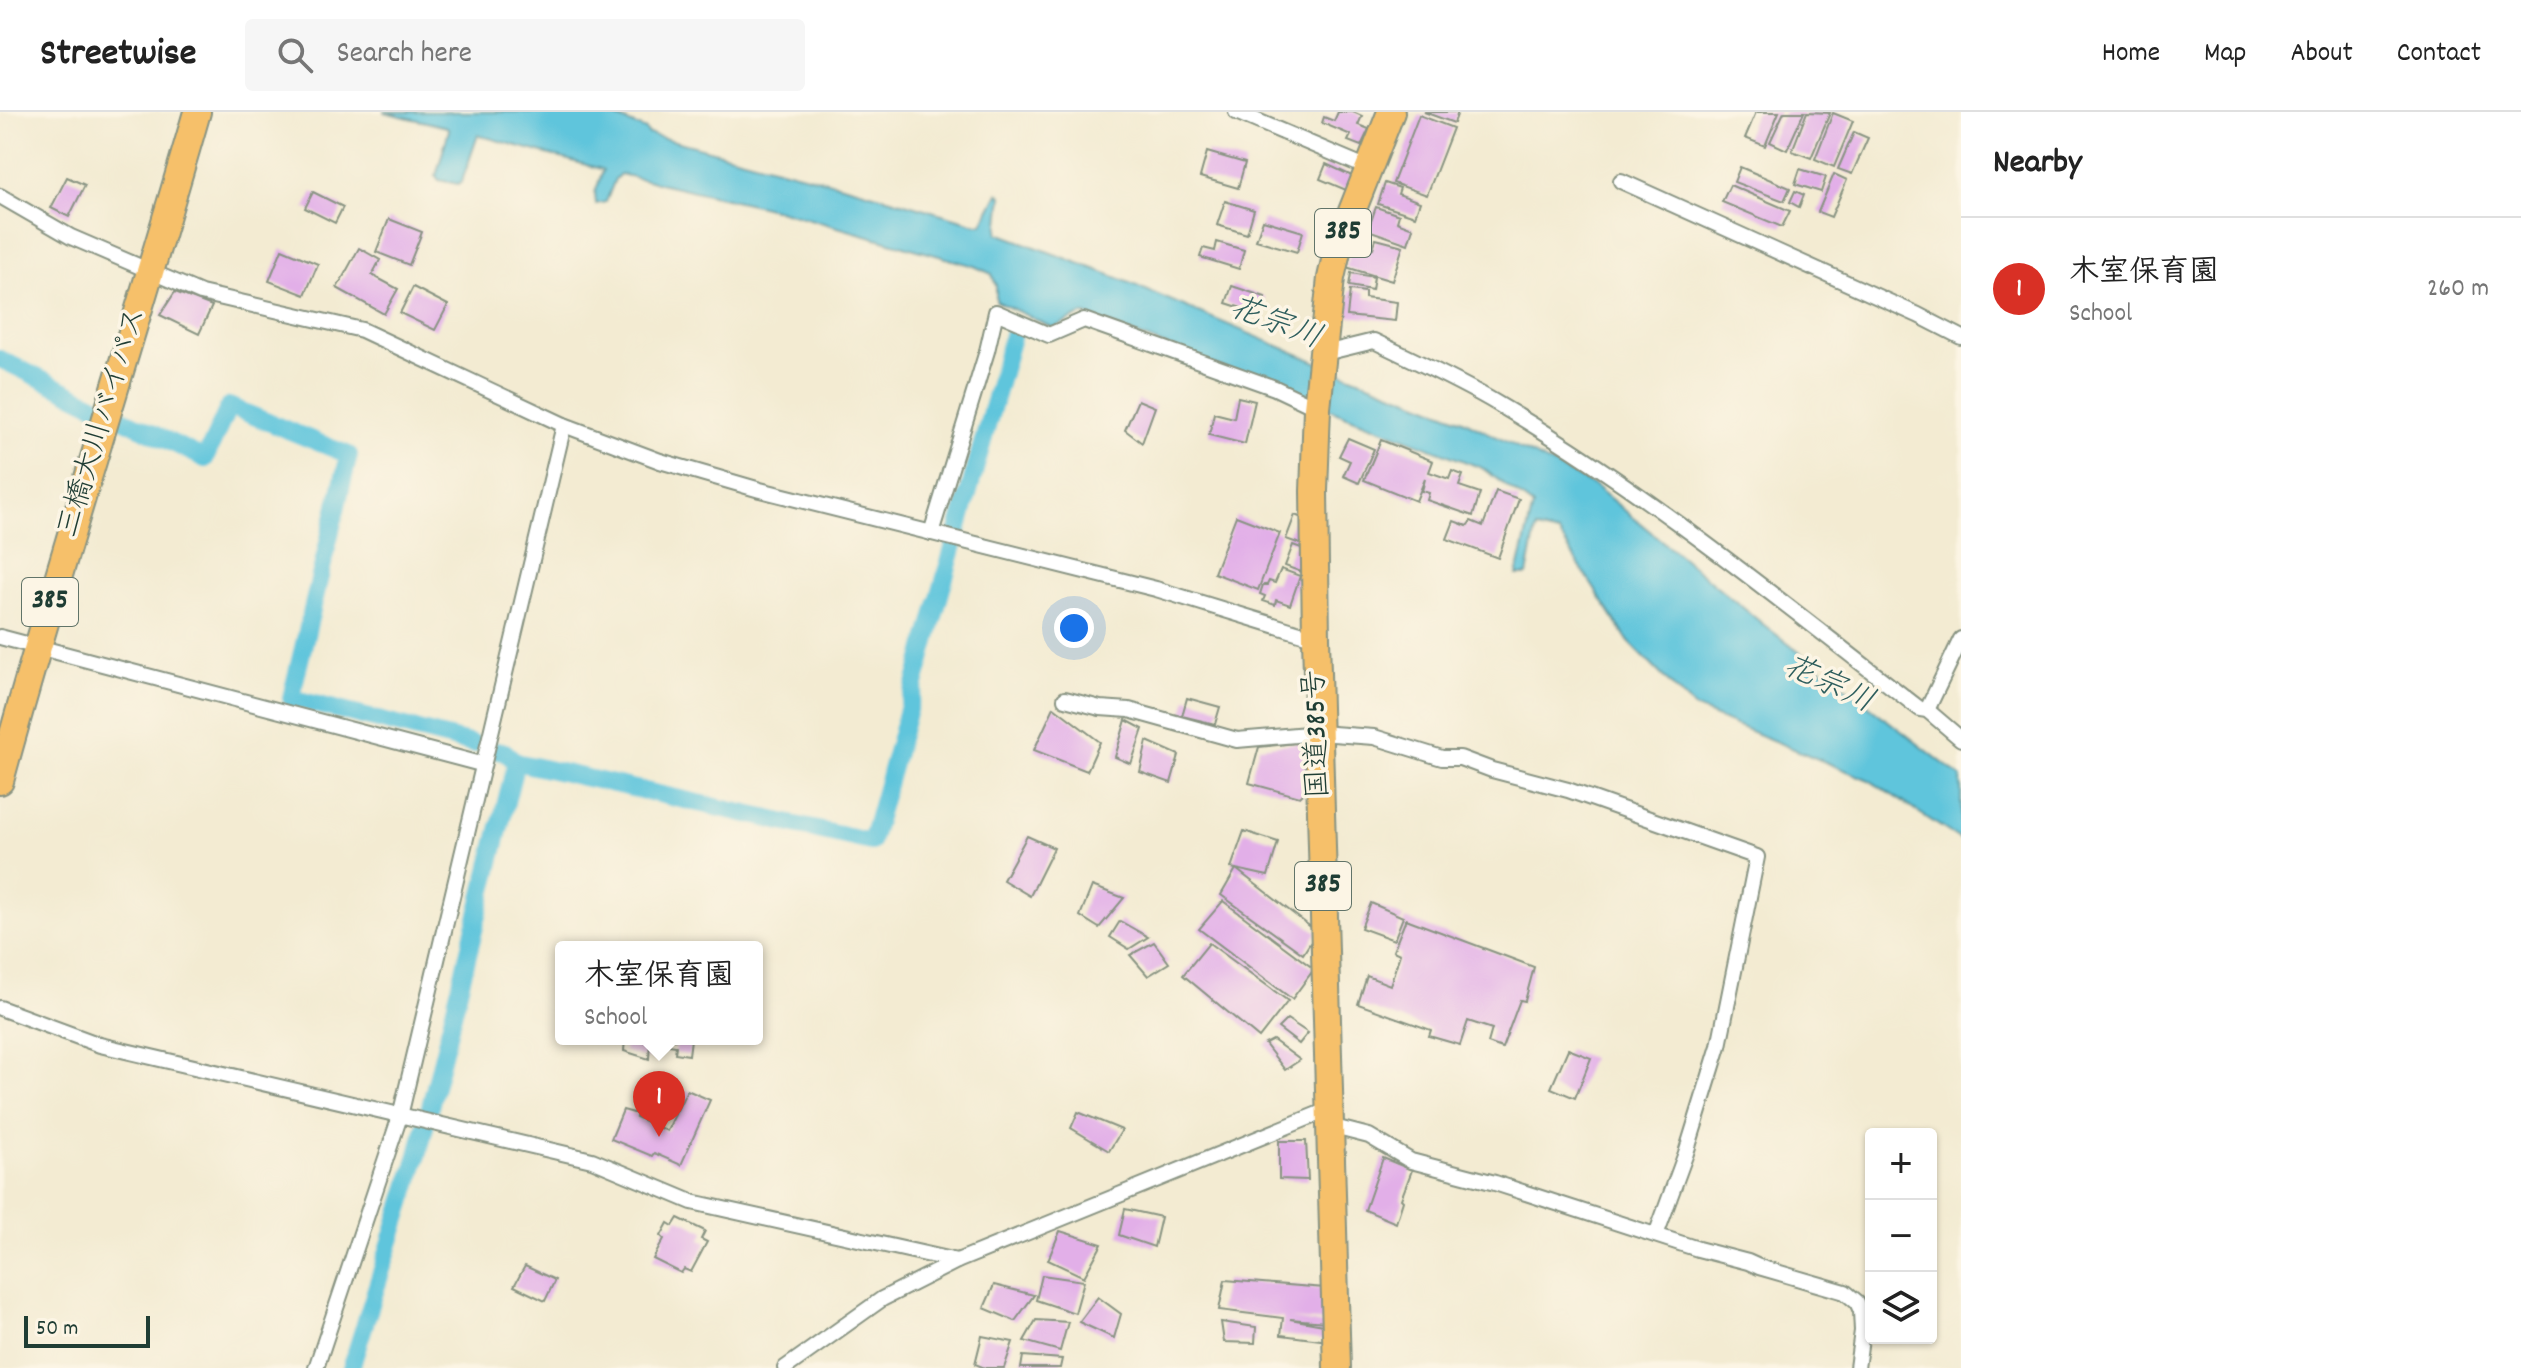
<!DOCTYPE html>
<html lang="en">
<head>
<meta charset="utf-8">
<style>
	:root { --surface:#fff; --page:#f6f6f6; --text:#222; --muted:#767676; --line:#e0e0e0; --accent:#d93025 }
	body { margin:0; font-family:Dekko,"Klee One",sans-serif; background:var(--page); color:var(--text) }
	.controls { position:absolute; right:24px; bottom:24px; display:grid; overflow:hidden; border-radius:8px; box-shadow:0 2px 6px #0004 }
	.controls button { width:72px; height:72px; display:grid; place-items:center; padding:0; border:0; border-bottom:2px solid var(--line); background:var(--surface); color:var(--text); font:40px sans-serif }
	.scale { position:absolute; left:24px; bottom:20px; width:126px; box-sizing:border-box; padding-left:8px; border:4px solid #1f3d34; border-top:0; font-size:22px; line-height:28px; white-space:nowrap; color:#1f3d34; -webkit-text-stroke:6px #fcf5e5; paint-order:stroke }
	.you { position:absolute; left:1074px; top:516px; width:28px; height:28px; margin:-20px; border:6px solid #fff; border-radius:50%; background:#1a73e8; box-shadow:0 0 0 12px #1a73e833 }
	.badge { display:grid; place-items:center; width:52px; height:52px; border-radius:50%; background:var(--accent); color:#fff; font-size:26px; font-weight:700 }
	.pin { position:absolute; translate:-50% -66px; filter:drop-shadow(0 2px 4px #0008) }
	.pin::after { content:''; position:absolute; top:42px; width:28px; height:24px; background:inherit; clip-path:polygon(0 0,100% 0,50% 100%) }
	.popup { position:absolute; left:555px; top:829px; width:208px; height:104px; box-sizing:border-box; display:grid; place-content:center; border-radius:8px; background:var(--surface); filter:drop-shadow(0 2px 6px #0005); font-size:26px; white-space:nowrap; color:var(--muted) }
	.popup b { font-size:30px; color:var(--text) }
	.popup::after { content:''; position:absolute; left:50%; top:100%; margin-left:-16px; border:16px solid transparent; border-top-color:var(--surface) }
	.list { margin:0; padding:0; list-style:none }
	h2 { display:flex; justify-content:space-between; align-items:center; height:104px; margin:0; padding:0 32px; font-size:34px }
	h2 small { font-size:26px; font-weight:400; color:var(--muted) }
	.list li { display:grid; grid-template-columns:52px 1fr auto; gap:24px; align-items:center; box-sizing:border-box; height:144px; padding:0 32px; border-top:2px solid var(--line) }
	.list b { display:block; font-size:30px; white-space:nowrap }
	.list p { margin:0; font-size:26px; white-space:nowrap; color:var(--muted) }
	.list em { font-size:26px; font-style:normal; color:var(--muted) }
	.icon { flex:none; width:44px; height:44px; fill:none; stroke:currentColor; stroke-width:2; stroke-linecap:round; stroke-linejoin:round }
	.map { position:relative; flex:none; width:1961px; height:1256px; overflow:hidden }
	header { display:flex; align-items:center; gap:48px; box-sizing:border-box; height:112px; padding:0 40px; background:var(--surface); border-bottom:2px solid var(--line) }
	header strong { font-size:38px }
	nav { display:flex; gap:44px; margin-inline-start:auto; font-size:28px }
	.search { width:560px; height:72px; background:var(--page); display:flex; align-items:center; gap:20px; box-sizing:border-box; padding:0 28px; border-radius:8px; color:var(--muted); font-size:30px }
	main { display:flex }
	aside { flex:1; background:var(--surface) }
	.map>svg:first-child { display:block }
	.water { fill:#5fc5dc; stroke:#3f8188; stroke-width:2 }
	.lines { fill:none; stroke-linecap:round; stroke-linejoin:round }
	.canal { stroke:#5fc5dc; stroke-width:18 }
	.building { fill:#e2afe8 }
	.street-casing { stroke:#899483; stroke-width:18 }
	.highway-casing { stroke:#899483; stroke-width:30 }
	.street { stroke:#fff; stroke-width:14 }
	.highway { stroke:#f6c06b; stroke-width:26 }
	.labels { text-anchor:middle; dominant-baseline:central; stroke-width:7; stroke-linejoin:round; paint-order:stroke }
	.shield { fill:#fcf5e5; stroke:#617469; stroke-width:2 }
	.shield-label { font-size:28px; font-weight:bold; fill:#1f3d34 }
	.street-label { font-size:30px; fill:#1f3d34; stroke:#fcf5e5 }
	.water-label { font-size:32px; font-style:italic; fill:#2f5f5e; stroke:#fcf5e5 }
</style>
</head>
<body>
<header>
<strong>Streetwise</strong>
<div class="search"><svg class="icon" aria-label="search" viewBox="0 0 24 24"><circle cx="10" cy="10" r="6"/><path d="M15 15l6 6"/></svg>Search here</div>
<nav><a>Home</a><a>Map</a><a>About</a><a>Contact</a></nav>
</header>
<main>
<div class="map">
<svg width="1961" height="1256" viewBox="0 0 1961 1256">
	<rect width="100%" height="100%" fill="#fcf5e5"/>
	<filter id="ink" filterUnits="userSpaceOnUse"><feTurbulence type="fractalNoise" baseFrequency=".0125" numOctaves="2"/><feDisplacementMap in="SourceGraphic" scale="16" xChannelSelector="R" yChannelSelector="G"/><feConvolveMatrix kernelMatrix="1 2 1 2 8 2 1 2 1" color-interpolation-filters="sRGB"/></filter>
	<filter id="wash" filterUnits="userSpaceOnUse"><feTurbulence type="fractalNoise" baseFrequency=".006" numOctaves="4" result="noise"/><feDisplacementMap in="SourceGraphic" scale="32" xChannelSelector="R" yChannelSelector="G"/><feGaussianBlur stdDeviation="1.8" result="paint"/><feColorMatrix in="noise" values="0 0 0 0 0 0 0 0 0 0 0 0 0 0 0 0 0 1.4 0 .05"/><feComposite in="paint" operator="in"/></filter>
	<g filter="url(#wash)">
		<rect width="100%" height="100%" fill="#f3ebd2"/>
		<polygon class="water" points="384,0 604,0 646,18 648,22 857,77 976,112 982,112 998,81 1002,83 998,121 1113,164 1333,257 1463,308 1595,374 1764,513 1961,665 1961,728 1869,668 1694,596 1629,530 1559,422 1536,417 1527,463 1517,463 1533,394 1482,356 1083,202 1053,216 996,189 996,174 992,162 974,154 778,98 620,62 615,67 606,90 596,92 595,81 603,58 601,57 478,23 462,69 458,72 439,68 436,64 449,18 447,15"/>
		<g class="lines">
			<g class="canal">
				<polyline points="0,247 205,347 229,294 349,343 291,586 473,632"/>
				<polyline points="498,639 505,640 516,650"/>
				<polyline points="351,1256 418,1043 516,650 871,730 1012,225"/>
			</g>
		</g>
		<g id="blocks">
			<g class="building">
				<polygon points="1338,0 1353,0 1362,4 1358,13 1369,17 1361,34 1348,29 1351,23 1322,11 1324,5 1334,9"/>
				<polygon points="1424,0 1458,0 1454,11"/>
				<polygon points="1756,0 1779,0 1765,34 1745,26"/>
				<polygon points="1784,0 1804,0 1787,38 1770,30"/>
				<polygon points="1807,0 1830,1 1811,46 1792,39"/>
				<polygon points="1833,1 1853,9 1834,55 1815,47"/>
				<polygon points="1419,3 1453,16 1427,83 1393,71"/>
				<polygon points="1854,20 1868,26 1852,62 1838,57"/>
				<polygon points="1207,40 1245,51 1238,76 1200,65"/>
				<polygon points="1326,52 1352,64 1346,78 1320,67"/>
				<polygon points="1740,55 1790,76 1784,89 1734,70"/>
				<polygon points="1800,57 1826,65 1821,80 1795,72"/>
				<polygon points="1834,62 1847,68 1831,105 1818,100"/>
				<polygon points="67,65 85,73 69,105 51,96"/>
				<polygon points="1385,71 1400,76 1398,82 1420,90 1415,104 1378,92"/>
				<polygon points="1730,73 1790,99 1782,115 1722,90"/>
				<polygon points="1795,79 1804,83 1799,95 1790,90"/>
				<polygon points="313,80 343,95 335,111 305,96"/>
				<polygon points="1225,89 1254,98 1247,122 1217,113"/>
				<polygon points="1376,95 1399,103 1397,110 1413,116 1408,132 1368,118"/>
				<polygon points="389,107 422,120 409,153 376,140"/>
				<polygon points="1263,108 1303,120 1297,140 1256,128"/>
				<polygon points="1376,127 1403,134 1392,169 1346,155 1353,130 1373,136"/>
				<polygon points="1217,130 1244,138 1239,157 1200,145 1203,136 1215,139"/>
				<polygon points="359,136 380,148 372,163 398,177 384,202 337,176"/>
				<polygon points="282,137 318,152 305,183 269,169"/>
				<polygon points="1351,161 1374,165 1372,178 1349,174"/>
				<polygon points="1232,174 1265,185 1260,202 1226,191"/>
				<polygon points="413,175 448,193 435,218 400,201"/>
				<polygon points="1350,178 1365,180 1365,186 1397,190 1395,209 1347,204"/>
				<polygon points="175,180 212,194 199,222 160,203"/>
				<polygon points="1238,285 1255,289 1245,332 1209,323 1214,301 1234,306"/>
				<polygon points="1138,288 1155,295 1142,331 1125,318"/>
				<polygon points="1348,326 1374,337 1359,371 1343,364 1350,349 1339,344"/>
				<polygon points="1381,328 1433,349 1429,360 1449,367 1452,359 1463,363 1459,374 1480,381 1473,404 1427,388 1429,381 1422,379 1425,367 1416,389 1364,368"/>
				<polygon points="1496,379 1519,387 1498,446 1447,427 1454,409 1467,414 1471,409 1483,414"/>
				<polygon points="1295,403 1311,410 1303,433 1286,427"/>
				<polygon points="1236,404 1280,421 1258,478 1214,461"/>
				<polygon points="1293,433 1312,440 1304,461 1285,454"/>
				<polygon points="1281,457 1300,464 1290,493 1276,488 1275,493 1263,489 1265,484 1260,482 1263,473 1267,473 1269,469 1275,471"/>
				<polygon points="1187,586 1220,595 1215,612 1182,604"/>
				<polygon points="1054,595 1100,630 1087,659 1034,638"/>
				<polygon points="1126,608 1143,617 1131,652 1115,645"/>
				<polygon points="1147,629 1179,643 1171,671 1140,660"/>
				<polygon points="1306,630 1306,679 1300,685 1249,671 1259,635"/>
				<polygon points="1244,719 1278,730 1268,764 1236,757 1317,820 1303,842 1221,783 1236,757 1231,756"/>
				<polygon points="1027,724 1054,736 1030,784 1003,768"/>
				<polygon points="1092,774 1124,786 1099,816 1080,804"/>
				<polygon points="1223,789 1314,857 1292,887 1199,817"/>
				<polygon points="1371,791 1403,805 1394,828 1361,816"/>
				<polygon points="1406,807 1534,855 1525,889 1520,888 1502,936 1488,931 1492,917 1468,909 1460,933 1429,924 1431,918 1358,892 1367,864 1390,873 1400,842 1393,839"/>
				<polygon points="1120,809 1148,825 1129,837 1110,825"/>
				<polygon points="1154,830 1169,851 1148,864 1130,843"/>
				<polygon points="1209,831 1288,889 1259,926 1183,863"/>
				<polygon points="1287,907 1308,921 1299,932 1278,916"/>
				<polygon points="625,927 650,927 649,947 624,939"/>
				<polygon points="654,927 691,927 689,943 675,941 676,934 654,931"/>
				<polygon points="1273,928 1300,948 1285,958 1265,932"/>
				<polygon points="1568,937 1591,946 1575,986 1551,976"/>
				<polygon points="687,978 710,988 681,1053 654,1041 652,1044 611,1027 623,998 637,1002 636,1005 667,1019"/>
				<polygon points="1078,1000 1122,1018 1109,1039 1071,1016"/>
				<polygon points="1279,1029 1306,1029 1308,1068 1279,1067"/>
				<polygon points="1383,1046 1412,1058 1401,1087 1403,1089 1396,1111 1365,1098"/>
				<polygon points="1125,1097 1161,1105 1154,1135 1119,1123"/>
				<polygon points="678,1106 705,1119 701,1127 707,1130 691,1160 684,1157 681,1161 653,1147 664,1127 661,1124 668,1111 673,1114"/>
				<polygon points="1060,1119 1102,1132 1084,1165 1048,1148"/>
				<polygon points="525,1154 555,1168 545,1189 514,1174"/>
				<polygon points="1042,1163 1084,1169 1075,1201 1036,1188"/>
				<polygon points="1225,1168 1325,1176 1326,1210 1290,1207 1329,1214 1329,1229 1281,1223 1283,1206 1219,1198"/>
				<polygon points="994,1173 1034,1183 1015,1209 984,1196"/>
				<polygon points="1098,1185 1121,1202 1114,1226 1079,1210"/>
				<polygon points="1036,1208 1068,1210 1060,1239 1024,1229"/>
				<polygon points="1221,1210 1256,1215 1255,1231 1224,1230"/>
				<polygon points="982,1224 1013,1230 1004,1256 985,1256 975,1252"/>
				<polygon points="1023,1244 1062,1247 1060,1256 1021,1256"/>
			</g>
		</g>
	</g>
	<g filter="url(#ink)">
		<use href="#blocks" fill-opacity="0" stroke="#899483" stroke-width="2"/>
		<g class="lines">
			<g class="street-casing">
				<g id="street">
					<polyline points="1236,0 1368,56"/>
					<polyline points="1621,69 1918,203 1961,225"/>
					<polyline points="0,84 71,125 201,181 362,218 564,313 660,349 760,378 1156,477 1316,526"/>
					<path d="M1325 241 1374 229C1415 249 1458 268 1498 292 1648 380 1783 491 1920 597L1927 598 1961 627"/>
					<polyline points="931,421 987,239 996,200 1049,223 1084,208 1275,276 1317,296"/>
					<polyline points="0,525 481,652"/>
					<polyline points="1065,587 1100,596 1129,598 1237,628 1319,621 1374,625 1442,646 1460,646 1492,658 1568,678 1757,745 1719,934 1686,1041 1656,1123"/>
					<polyline points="1927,598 1961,527"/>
					<polyline points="0,896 100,933 592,1048 692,1090 957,1149"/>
					<polyline points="1330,1014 1369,1024 1411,1049 1495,1071 1698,1137 1748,1150 1759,1155 1845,1180 1857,1190 1861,1199 1862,1219 1857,1256"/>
					<polyline points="316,1256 400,1004 564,313"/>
					<polyline points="785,1256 882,1187 957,1149 1330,997"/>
				</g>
			</g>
			<g class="highway-casing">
				<g id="highway">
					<path d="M0 669C61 445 133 224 197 0"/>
					<polyline points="1337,1256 1316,526 1314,379 1317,296 1331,166 1338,135 1391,0"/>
				</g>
			</g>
			<use href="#street" class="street"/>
			<use href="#highway" class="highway"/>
		</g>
	</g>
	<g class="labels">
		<g class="shield">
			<rect x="1315" y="97" width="56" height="48" rx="6"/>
			<rect x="22" y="466" width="56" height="48" rx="6"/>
			<rect x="1295" y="750" width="56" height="48" rx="6"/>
		</g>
		<g class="shield-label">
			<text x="1343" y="121">385</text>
			<text x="50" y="490">385</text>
			<text x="1323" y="774">385</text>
		</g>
		<g class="street-label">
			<text transform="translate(104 311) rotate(-73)">三橋大川バイパス</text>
			<text transform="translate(1319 622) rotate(-92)">国道385号</text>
		</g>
		<g class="water-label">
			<text transform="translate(1275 213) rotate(21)">花宗川</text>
			<text transform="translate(1828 574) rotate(25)">花宗川</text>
		</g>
	</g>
</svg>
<div class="controls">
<button>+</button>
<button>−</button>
<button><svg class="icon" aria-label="layers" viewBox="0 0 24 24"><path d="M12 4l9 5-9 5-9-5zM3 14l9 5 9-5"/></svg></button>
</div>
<div class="scale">50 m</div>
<div class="you"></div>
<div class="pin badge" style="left:659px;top:1025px">1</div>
<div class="popup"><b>木室保育園</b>School</div>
</div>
<aside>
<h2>Nearby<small></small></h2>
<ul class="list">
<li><span class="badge">1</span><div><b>木室保育園</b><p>School</p></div><em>260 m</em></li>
</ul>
</aside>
</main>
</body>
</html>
